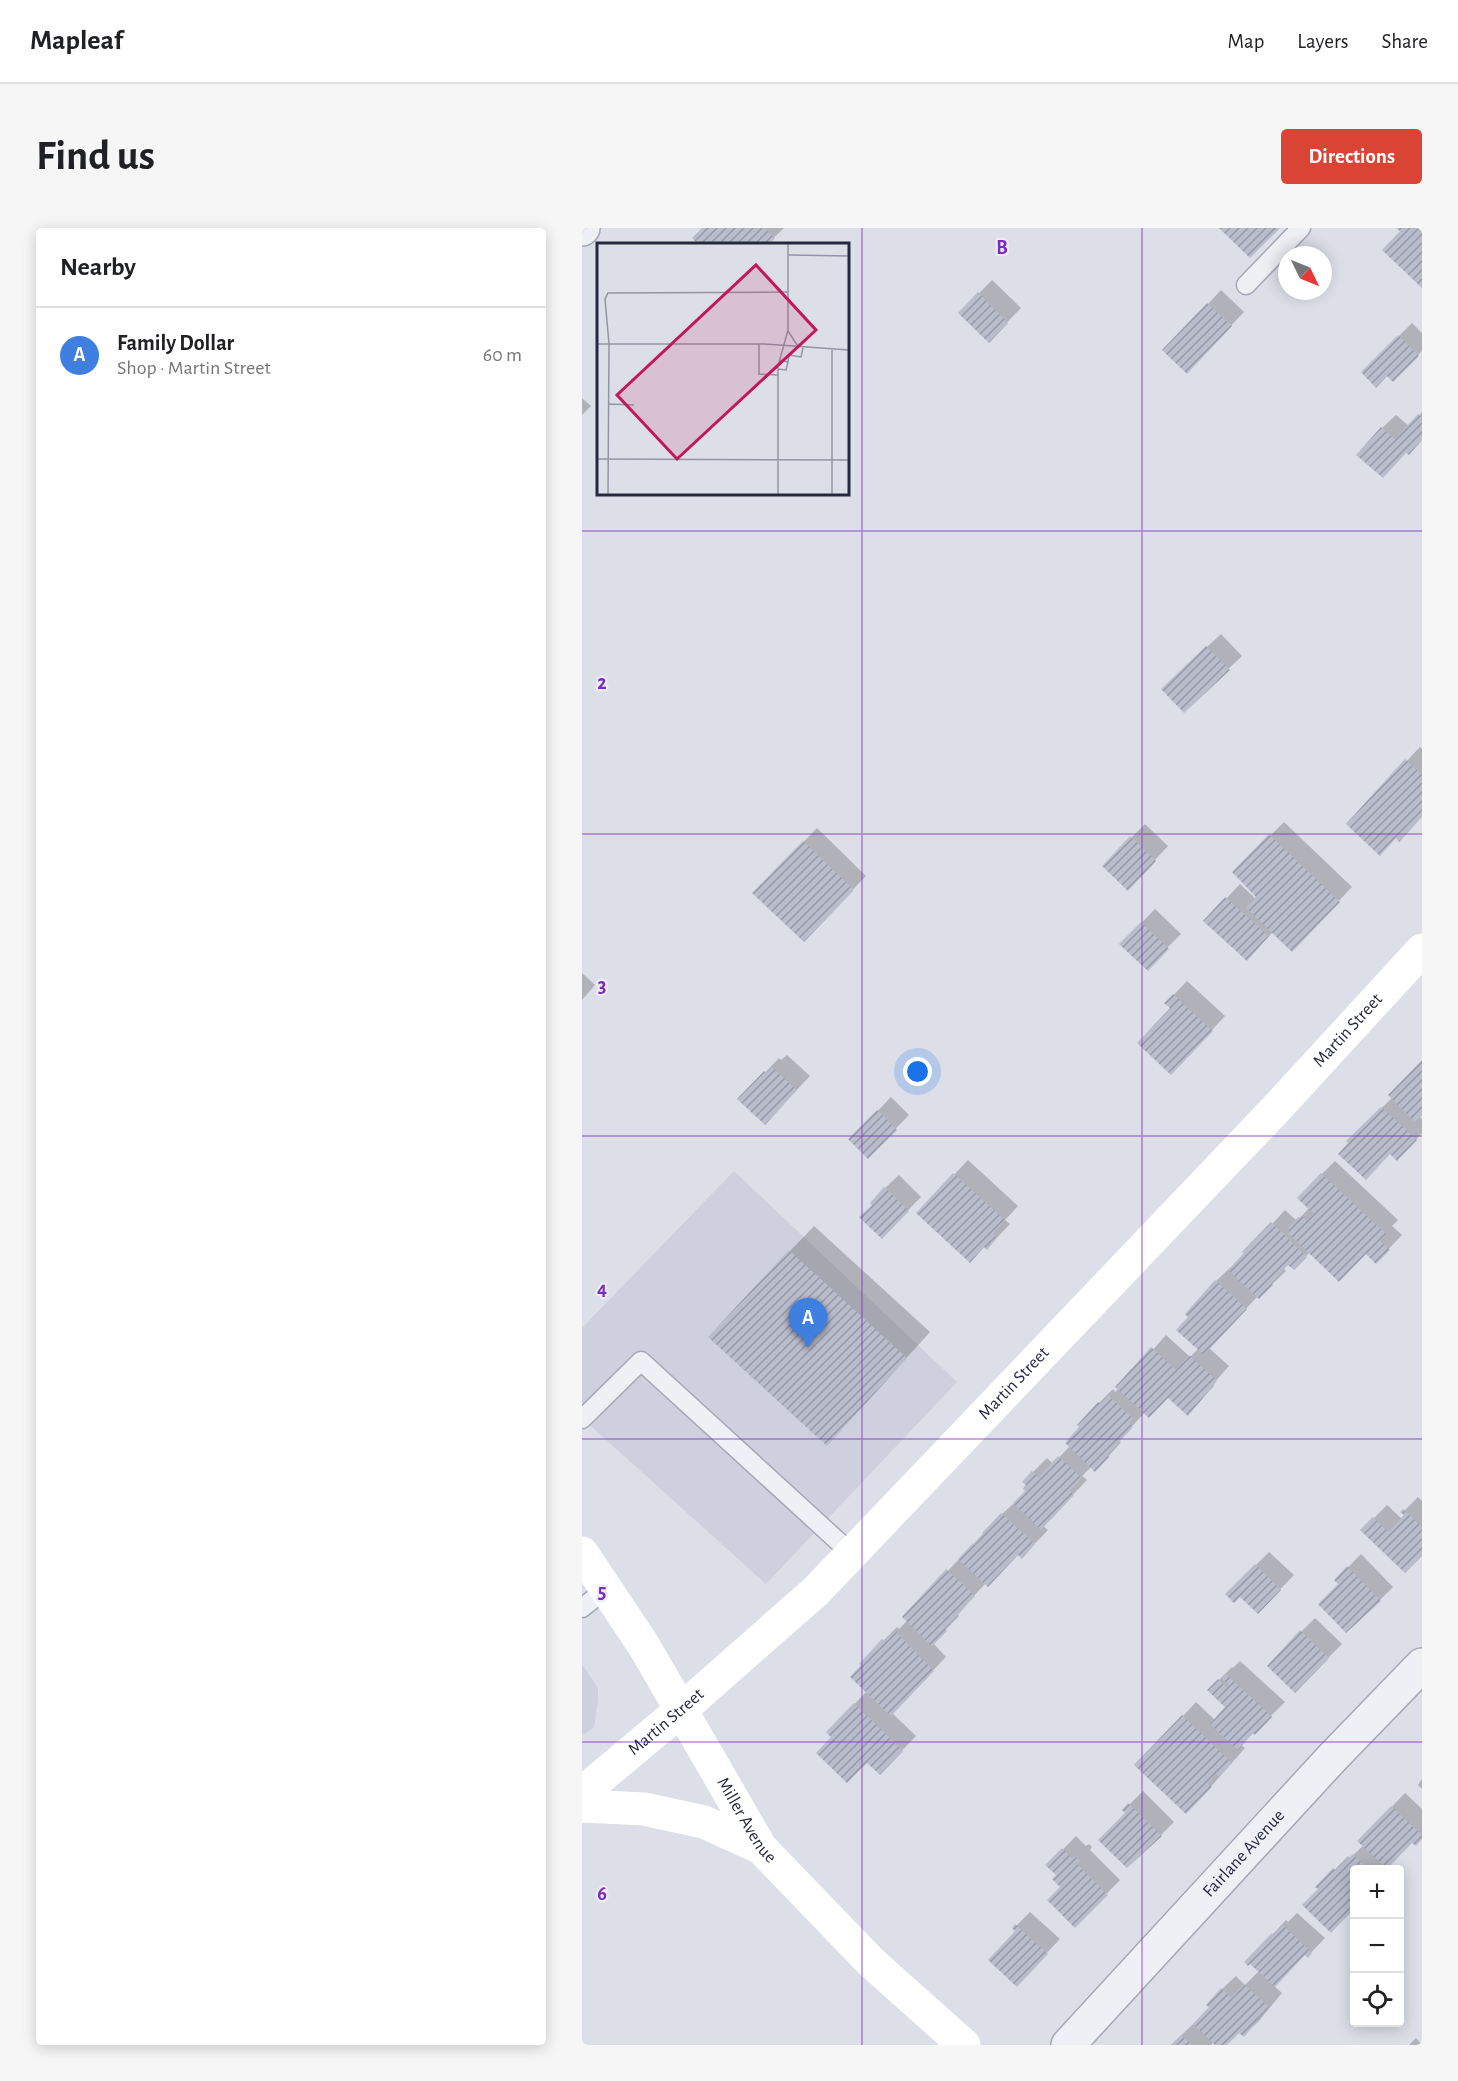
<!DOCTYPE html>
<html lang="en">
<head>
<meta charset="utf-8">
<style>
	:root { --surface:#fff; --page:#f6f6f6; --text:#202124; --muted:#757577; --line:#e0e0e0; --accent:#da4435 }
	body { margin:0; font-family:"Alegreya Sans",sans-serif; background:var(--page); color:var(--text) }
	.controls { position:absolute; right:18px; bottom:18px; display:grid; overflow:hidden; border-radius:6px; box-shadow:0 3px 15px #0003 }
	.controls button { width:54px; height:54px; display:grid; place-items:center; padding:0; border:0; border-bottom:2px solid var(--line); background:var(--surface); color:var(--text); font:30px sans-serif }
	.compass { position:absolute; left:696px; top:18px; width:54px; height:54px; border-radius:50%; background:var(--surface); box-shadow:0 3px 15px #0003; rotate:133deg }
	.you { position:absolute; left:336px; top:844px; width:21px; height:21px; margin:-15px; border:4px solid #fff; border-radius:50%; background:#1a73e8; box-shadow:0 0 0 9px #1a73e833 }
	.badge { display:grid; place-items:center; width:39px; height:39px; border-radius:50%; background:var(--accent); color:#fff; font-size:20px; font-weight:700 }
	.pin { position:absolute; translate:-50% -50px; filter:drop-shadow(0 2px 3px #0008) }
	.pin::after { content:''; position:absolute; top:32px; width:21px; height:18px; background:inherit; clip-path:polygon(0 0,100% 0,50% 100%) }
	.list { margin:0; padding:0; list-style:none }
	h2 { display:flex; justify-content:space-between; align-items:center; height:78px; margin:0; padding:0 24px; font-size:26px }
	h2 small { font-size:20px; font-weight:400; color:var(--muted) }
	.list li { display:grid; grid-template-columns:39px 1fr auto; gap:18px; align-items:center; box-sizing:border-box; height:96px; padding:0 24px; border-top:2px solid var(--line) }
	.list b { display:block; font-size:22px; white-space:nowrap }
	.list p { margin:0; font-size:20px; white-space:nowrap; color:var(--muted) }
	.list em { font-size:20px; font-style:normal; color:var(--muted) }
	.icon { flex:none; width:33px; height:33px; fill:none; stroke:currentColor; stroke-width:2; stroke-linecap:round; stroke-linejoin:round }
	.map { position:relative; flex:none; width:840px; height:1817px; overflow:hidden; border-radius:6px }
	header { display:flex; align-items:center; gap:36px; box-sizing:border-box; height:84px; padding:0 30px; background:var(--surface); border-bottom:2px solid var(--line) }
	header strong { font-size:28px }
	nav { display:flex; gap:33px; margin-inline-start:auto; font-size:21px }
	.intro { display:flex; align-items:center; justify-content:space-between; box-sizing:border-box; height:144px; padding:0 36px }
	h1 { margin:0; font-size:42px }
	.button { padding:15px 27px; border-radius:6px; background:var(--accent); color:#fff; font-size:21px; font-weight:700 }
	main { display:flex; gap:36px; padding:0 36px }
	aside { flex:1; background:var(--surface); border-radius:6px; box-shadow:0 3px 15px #0003 }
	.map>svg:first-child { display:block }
	.built { fill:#ced0dd }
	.shadow { fill:#0003 }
	.building { fill:url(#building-hatch) }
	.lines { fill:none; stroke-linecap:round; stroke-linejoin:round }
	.lane-casing { stroke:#a5a7b6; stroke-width:21 }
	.street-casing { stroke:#a5a7b6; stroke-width:36 }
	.lane { stroke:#eff0f6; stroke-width:18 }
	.street { stroke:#eff0f6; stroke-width:33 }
	.secondary { stroke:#fff; stroke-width:33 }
	.grid { fill:none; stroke:#7b2cbf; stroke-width:1.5; stroke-opacity:0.55 }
	.labels { text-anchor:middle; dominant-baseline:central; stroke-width:4.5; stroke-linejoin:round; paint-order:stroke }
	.street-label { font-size:18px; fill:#252840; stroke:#ecedf6 }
	.inset-road { fill:none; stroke:#9395a5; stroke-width:1.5 }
	.view { fill:#c2185b; fill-opacity:0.15; stroke:#c2185b; stroke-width:3 }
	.inset-edge { fill:none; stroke:#252840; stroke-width:3 }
	.grid-label { font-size:20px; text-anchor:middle; font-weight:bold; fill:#7b2cbf; stroke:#ecedf6; stroke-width:4.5; stroke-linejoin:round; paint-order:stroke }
</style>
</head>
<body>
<header>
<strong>Mapleaf</strong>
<nav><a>Map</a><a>Layers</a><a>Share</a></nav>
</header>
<div class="intro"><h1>Find us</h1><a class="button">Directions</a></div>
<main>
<aside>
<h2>Nearby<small></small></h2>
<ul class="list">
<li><span class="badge" style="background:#3f7fe0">A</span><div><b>Family Dollar</b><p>Shop · Martin Street</p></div><em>60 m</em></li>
</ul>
</aside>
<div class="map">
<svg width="840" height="1817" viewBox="0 0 840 1817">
	<defs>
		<pattern id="building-hatch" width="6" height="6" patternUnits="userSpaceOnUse" patternTransform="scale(1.5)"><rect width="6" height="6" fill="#b9bccb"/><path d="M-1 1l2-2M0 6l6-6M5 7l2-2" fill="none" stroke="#9699a6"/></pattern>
	</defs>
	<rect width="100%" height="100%" fill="#dcdee8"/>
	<g class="built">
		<polygon points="152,943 375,1154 184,1356 0,1190 0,1100"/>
		<polygon points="0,1436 16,1460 16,1473 12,1499 0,1508"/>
	</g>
	<g class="shadow">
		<polygon points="122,0 202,0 185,16 174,16 171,13 167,16 119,16 112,10"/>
		<polygon points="410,52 439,80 407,113 378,85"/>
		<polygon points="639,62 662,84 618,130 626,76"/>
		<polygon points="830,95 840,105 840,123 811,152 806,146 781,144"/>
		<polygon points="0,170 9,178 0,187"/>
		<polygon points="840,184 840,211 827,225 800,200 814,187 827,198"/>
		<polygon points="639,406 660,428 646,441 594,448"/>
		<polygon points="838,519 840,521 840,588 814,609 766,596"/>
		<polygon points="702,594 770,659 710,722 691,704 678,717 623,693 658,656 674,671 677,669 652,644"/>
		<polygon points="563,596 586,618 559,647 549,610"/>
		<polygon points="235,600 284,648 235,699 172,665"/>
		<polygon points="573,681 599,706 565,740 539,716"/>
		<polygon points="0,745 13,757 0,772"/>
		<polygon points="605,753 643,788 603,831 590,780 584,775"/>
		<polygon points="205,827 228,848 196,882 158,871 197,830 199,832"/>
		<polygon points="840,834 840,885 837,888 840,891 840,905 829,917 809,925 768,915 766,913 811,869"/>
		<polygon points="309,869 327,887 286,929 269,911"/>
		<polygon points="386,932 436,978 423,992 428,996 405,1020 336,985"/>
		<polygon points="753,933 816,992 810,998 820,1007 794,1034 784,1024 728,1024 712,1040 707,1035 701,1040 704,1043 677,1069 676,1068 627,1120 647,1138 631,1156 632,1158 606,1186 586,1168 563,1184 537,1213 539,1214 526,1229 509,1239 500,1248 505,1252 461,1298 466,1302 440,1329 436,1325 404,1355 375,1386 377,1388 351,1415 364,1429 310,1485 334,1508 298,1545 285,1533 251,1509 246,1504 285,1463 281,1437 279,1435 315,1399 317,1401 325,1393 322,1389 420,1286 446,1263 446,1257 442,1254 451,1244 465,1230 471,1236 488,1218 517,1175 531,1161 533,1164 537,1160 584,1107 608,1129 617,1120 608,1089 605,1086 634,1053 648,1040 649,1041 703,982 715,993 727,980 740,946"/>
		<polygon points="317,947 339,969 300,1009 292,977 303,960"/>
		<polygon points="232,998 348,1104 269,1191 208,1023"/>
		<polygon points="836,1269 840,1273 840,1326 823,1343 792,1290 805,1277 820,1291 824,1287 821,1284"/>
		<polygon points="687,1324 712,1347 676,1384 658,1367 645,1366"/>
		<polygon points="779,1326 811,1359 798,1372 758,1356 754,1352"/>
		<polygon points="733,1390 760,1416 713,1463 719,1404"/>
		<polygon points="658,1433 703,1474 659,1517 663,1520 618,1571 601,1488 614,1474 633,1492 646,1479 627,1462 650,1439 651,1440"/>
		<polygon points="840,1551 840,1561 836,1557"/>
		<polygon points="561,1563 592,1594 579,1607 542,1582"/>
		<polygon points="823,1565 840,1581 840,1609 830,1613 808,1636 812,1640 811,1642 772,1642 772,1679 749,1703 738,1661 736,1659 766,1628 768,1630 782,1617 777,1613"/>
		<polygon points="494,1608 504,1618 507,1616 510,1619 508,1622 538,1652 493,1698 476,1647 466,1637"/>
		<polygon points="448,1684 478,1711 448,1743 435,1703 432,1700"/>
		<polygon points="715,1685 743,1710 726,1728 723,1726 692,1758 700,1765 676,1794 662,1807 657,1803 643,1817 635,1817 632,1814 629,1817 589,1817 629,1779 640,1761 654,1748 663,1757 678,1742 691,1706 704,1692 706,1694"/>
		<polygon points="834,1810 840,1817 827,1817"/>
	</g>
	<g class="building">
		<polygon points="120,0 185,0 184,2 193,10 187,16 171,15 116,16 110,10"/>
		<polygon points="637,0 698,0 668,30"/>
		<polygon points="814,0 840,0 840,60 800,22 818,3"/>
		<polygon points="396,64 426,95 407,115 376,85"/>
		<polygon points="625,75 650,98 605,146 580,122"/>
		<polygon points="816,107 837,128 811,154 805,148 794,160 779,144"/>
		<polygon points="836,186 840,190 840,212 827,227 824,225 801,250 774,227 799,199 813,211"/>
		<polygon points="624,418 648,442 602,485 579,461"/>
		<polygon points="823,531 840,547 840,589 817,614 814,610 798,628 764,596"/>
		<polygon points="687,606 758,674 710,724 664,680 674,669 650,644"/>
		<polygon points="548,608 574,633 546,663 520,638"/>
		<polygon points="221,613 272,662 222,714 170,665"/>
		<polygon points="643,669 687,708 665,733 621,693"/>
		<polygon points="559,694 587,721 566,743 537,716"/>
		<polygon points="591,766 631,803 589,847 555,815 588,780 582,775"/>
		<polygon points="840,832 840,887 833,894 806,867"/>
		<polygon points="190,839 215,862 183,897 155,871 182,843 185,845"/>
		<polygon points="799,879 835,912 815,933 808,926 784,952 756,926 766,915 764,913"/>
		<polygon points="295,882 315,902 286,931 266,911"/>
		<polygon points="371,945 423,992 411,1006 415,1010 405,1022 402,1019 388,1035 334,985"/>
		<polygon points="739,945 804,1006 798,1012 808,1022 794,1036 784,1026 757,1054 707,1006 706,1000 716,989 721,989 725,993 732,986 715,970"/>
		<polygon points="302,959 327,983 300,1011 277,989 290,977 288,975"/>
		<polygon points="689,994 725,1029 712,1042 706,1037 689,1055 691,1057 677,1071 646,1042 662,1025 660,1024"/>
		<polygon points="207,1022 325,1130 245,1218 126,1109"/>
		<polygon points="633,1052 665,1081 622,1127 594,1102 606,1089 603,1086"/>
		<polygon points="569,1119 594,1142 607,1127 635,1153 606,1188 586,1170 567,1190 533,1159"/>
		<polygon points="527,1168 551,1191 547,1195 551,1199 525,1227 527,1229 513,1244 483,1215 497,1199 495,1197 516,1174 519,1176"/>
		<polygon points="476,1228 500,1250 488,1263 492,1267 459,1302 431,1275 443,1263 441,1261 444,1257 440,1254 450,1243 457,1249"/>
		<polygon points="821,1281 840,1299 840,1328 823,1345 778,1302 791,1289 806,1304 822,1287 818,1284"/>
		<polygon points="419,1285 453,1316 440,1331 436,1327 406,1359 376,1331 391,1315 393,1317 402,1307 400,1305"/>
		<polygon points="673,1336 699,1362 676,1386 658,1369 652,1375 643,1366"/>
		<polygon points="765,1338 799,1373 764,1405 736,1376 756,1356 752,1352"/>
		<polygon points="364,1341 393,1368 363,1401 365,1403 350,1418 320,1389"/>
		<polygon points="718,1402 747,1430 713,1465 685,1438"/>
		<polygon points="313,1403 352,1443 309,1488 268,1449 279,1437 277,1436 300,1411 302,1413"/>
		<polygon points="644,1446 690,1489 673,1507 671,1505 656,1522 628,1496 643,1479 625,1462 636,1451 645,1460 647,1457 639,1450"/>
		<polygon points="272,1475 321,1523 298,1547 285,1535 265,1555 234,1525 249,1509 244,1504"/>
		<polygon points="600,1487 650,1535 637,1549 634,1546 626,1556 630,1559 604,1586 552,1537"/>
		<polygon points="546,1575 580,1608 545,1640 516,1612 543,1585 540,1582"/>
		<polygon points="809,1578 840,1607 840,1611 834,1618 830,1615 805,1641 775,1613"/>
		<polygon points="480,1620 490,1630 493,1628 498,1633 495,1636 526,1667 493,1700 465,1672 478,1659 470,1651 474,1647 463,1637"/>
		<polygon points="771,1626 787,1642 772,1642 772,1681 749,1705 720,1677 736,1661 733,1659 751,1640 754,1643"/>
		<polygon points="433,1696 466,1726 435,1759 406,1732 433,1703 430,1700"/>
		<polygon points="701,1697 730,1725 726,1730 723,1727 693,1759 668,1736 666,1738 662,1734 690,1705 692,1707"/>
		<polygon points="662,1756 687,1779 662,1809 657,1805 645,1817 633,1817 611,1796 627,1779 624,1777 639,1760 649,1769"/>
		<polygon points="599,1807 610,1817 589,1817"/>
	</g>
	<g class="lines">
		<g class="lane-casing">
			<g id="lane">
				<polyline points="664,57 719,0"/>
				<polyline points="0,1191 59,1133 270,1326"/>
				<polyline points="0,1380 24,1361"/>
			</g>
		</g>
		<g class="street-casing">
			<g id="street">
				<polyline points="0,1 1,0"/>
				<path id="s1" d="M486 1817 750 1530 840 1437"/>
			</g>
		</g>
		<use href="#lane" class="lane"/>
		<use href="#street" class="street"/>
		<g class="secondary">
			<path id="s2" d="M0 1325 62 1418 179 1620 289 1734 382 1817"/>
			<path id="s3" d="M0 1565 99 1482 234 1363 693 882 840 722"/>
			<polyline points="0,1578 62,1581 122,1594 179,1620"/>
		</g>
	</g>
	<path class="grid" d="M280 0V1817M560 0V1817M0 303H840M0 606H840M0 908H840M0 1211H840M0 1514H840"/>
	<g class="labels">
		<g class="street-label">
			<text stroke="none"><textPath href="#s3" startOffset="1082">Martin Street</textPath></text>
			<text stroke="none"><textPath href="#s3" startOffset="596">Martin Street</textPath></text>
			<text stroke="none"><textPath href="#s3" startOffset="110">Martin Street</textPath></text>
			<text stroke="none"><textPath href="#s2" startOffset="314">Miller Avenue</textPath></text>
			<text stroke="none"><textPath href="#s1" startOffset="260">Fairlane Avenue</textPath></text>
		</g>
	</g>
	<g transform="translate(15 15)">
		<rect width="252" height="252" fill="#dcdee8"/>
		<path class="inset-road" d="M192 12 252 13M191 88 202 105M0 101H168L252 107M162 101V131L181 132M235 107V252M191 119 192 112 204 114 206 105M181 126 189 127 191 119 182 117M12 161 37 162M0 216 252 217M11 252 12 101 8 56 11 50 192 49M181 252V123L191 87V0"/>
		<path class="view" d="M159 22 219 87 80 216 20 152Z"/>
		<rect width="252" height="252" class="inset-edge"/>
	</g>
	<g class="grid-label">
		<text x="420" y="26">B</text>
		<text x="20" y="461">2</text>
		<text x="20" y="764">3</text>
		<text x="20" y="1067">4</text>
		<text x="20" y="1370">5</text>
		<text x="20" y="1672">6</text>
	</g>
</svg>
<div class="controls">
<button>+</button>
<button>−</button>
<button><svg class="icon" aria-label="locate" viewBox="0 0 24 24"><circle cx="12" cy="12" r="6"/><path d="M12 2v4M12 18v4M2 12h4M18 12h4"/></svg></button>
</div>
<svg class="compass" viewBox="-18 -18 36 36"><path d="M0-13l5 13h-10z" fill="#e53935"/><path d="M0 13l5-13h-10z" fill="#757577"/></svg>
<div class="you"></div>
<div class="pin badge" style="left:226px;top:1120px;background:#3f7fe0">A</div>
</div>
</main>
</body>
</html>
